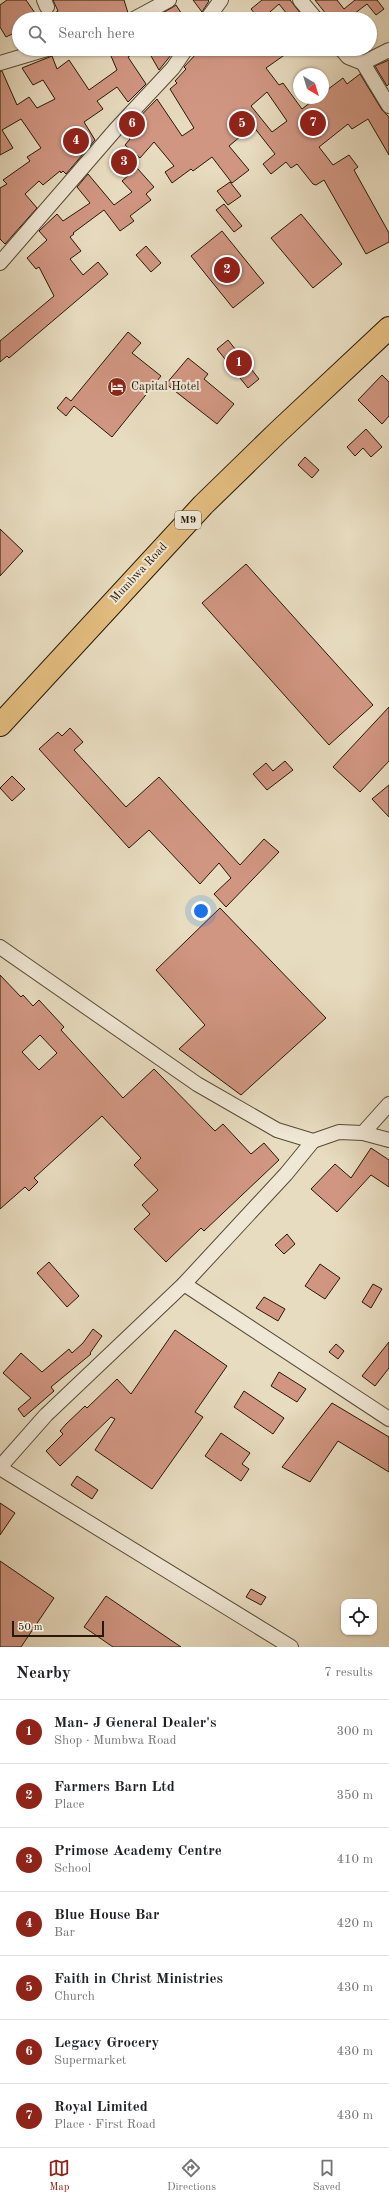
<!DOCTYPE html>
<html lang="en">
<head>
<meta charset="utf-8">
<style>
	:root { --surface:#fff; --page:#f6f6f6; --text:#202124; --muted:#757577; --line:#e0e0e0; --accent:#8f2418 }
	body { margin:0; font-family:"Old Standard TT",serif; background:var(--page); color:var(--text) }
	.controls { position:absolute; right:12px; bottom:12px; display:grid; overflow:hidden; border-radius:8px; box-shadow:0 1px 3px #0004 }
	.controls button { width:36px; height:36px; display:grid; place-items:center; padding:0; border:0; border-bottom:1px solid var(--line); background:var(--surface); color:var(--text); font:20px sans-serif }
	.compass { position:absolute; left:293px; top:68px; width:36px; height:36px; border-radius:50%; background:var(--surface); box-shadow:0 1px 3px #0004; rotate:142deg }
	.scale { position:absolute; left:12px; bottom:10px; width:92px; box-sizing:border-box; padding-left:4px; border:2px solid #271907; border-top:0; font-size:11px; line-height:14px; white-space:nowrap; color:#271907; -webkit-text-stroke:3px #f0e8d6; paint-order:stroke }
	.you { position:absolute; left:201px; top:911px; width:14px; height:14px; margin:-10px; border:3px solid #fff; border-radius:50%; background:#1a73e8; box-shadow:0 0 0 6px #1a73e833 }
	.badge { display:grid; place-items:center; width:26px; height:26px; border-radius:50%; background:var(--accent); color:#fff; font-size:13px; font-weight:700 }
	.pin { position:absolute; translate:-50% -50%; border:2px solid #fff; box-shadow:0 1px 4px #0006 }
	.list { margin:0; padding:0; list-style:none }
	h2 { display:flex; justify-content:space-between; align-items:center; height:52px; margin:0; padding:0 16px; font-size:17px }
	h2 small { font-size:13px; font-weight:400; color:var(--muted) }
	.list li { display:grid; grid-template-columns:26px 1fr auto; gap:12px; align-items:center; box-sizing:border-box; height:64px; padding:0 16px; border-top:1px solid var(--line) }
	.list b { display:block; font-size:15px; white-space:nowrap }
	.list p { margin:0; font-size:13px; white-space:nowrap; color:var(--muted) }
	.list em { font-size:13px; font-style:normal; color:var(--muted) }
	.icon { flex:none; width:22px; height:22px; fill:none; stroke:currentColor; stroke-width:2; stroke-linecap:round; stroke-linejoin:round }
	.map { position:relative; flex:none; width:389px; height:1647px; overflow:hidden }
	.search { position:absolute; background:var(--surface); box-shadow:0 1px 3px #0004; left:12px; right:12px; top:12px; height:44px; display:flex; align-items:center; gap:10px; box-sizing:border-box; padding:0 14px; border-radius:22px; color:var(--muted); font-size:15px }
	.sheet { height:500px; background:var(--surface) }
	nav { display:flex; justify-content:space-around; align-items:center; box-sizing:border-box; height:56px; border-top:1px solid var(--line); background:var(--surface); font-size:11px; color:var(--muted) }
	nav a { display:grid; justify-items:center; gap:2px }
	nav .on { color:var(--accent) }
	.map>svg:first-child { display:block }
	.building { fill:#d19682; stroke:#271907; fill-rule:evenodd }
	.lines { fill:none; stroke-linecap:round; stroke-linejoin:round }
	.street-casing { stroke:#574a35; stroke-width:16 }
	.primary-casing { stroke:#271907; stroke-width:24 }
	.street { stroke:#f0e8d6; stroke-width:14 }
	.primary { stroke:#e4be80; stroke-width:22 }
	.labels { text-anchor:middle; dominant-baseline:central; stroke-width:4; stroke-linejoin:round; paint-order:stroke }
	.shield { fill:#f0e8d6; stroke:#635745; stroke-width:1 }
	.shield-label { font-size:11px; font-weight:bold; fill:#271907 }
	.poi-label { font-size:12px; fill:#271907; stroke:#f0e8d6; text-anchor:start }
	.street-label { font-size:12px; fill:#271907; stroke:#f0e8d6 }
</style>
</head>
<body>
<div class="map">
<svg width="389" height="1647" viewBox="0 0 389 1647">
	<rect width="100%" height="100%" fill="#e8dcc0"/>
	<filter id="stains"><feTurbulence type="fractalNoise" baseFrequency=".005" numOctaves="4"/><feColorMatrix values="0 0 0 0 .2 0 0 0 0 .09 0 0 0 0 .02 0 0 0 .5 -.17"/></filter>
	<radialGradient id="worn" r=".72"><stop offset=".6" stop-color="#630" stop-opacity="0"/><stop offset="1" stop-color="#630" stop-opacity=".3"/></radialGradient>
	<g class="building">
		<polygon points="7,0 26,0 39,19 19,19 19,24 14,28 16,32 6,37 0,27 0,5"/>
		<polygon points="53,0 124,0 128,13 126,19 45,19 58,11"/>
		<polygon points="193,0 208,0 209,1 202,12"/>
		<polygon points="262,0 290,0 305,19 291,19 279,4 262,19 259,19 251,9"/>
		<polygon points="315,0 337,0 344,9 355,0 377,0 384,9 376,15 367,4 350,17 352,19 330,19"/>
		<polygon points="176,5 185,19 152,19 173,7"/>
		<polygon points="108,49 140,49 128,57 146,84 128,102 117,87 97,101 103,109 84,122 95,140 66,174 63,171 61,173 60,171 43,185 39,181 25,194 37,208 5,244 0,239 0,188 7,184 3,180 30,161 27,157 41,148 21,119 2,130 13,148 0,155 0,71 2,71 17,105 29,97 37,108 55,99 43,80 33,85 22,68 52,56 57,69 69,60 89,90 117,70"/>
		<polygon points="147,49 168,49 171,55 159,70"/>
		<path d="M194 49H293L266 68 279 85 283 83 302 109 316 98H323V93L343 78 347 84 360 74 382 110 389 117V155L368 119 352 129 348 124 319 147 333 165 349 155 358 167 354 170 389 233V242L366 254 324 180 316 185 313 184 297 164 291 168 286 162 271 174 263 164 275 154 253 126 229 146 249 170 232 183 212 157 193 171 191 169 172 183 165 172 174 166 154 142 140 158 125 145 130 139 124 133 157 99 182 136 194 128 170 89 177 83 175 81 186 69 184 67 196 54ZM267 92 287 121 272 132 251 106Z"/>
		<polygon points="389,60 389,84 387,86 375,66"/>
		<polygon points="137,168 154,187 146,194 151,200 130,216 134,221 120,231 104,210 73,233 74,234 70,237 81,251 70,259 83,275 98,262 108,274 9,358 7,356 0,362 0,341 54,296 39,267 36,269 27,258 47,240 39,231 57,214 63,221 90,203 77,187 88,174 114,205 132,192 122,181"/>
		<polygon points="230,182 241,196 228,205 217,191"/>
		<polygon points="224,204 242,226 234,232 216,210"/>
		<polygon points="301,214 342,264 313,288 271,238"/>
		<polygon points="222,231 264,283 233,308 191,256"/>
		<polygon points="146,246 161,263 151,272 136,255"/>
		<polygon points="128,332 141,343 132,353 161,376 112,437 74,406 66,416 57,408 66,397 71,401"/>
		<polygon points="228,340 259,379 248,388 217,349"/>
		<polygon points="188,358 208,374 204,379 234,404 217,424 166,384"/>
		<polygon points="382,375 389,382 389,416 382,424 358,400"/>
		<polygon points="366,429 382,447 371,457 363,448 355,456 347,447"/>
		<polygon points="305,457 319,470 312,478 298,465"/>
		<polygon points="0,529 23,551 0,576"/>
		<polygon points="246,564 373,705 329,745 202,603"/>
		<polygon points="389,707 389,761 360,792 333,767"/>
		<polygon points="70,728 83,742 74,750 126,807 159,777 240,865 264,839 279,852 226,907 214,894 231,878 219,863 200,884 149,830 129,848 39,749 58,732 62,736"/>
		<polygon points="285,761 293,770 267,790 253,774 266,763 273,771"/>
		<polygon points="12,776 25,789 12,801 0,788"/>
		<polygon points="389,785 389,817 372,799"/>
		<polygon points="220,908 326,1018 241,1095 179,1049 205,1025 156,970"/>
		<path d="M0 975 21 997 23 995 33 1006 39 1000 64 1027 61 1030 123 1098 154 1069 215 1131 223 1124 251 1154 264 1143 279 1160 204 1231 201 1228 166 1262 134 1229 150 1214 142 1205 158 1190 134 1165 141 1158 102 1116 34 1178 38 1182 29 1191 25 1187 0 1209ZM40 1035 57 1053 39 1070 22 1052Z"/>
		<polygon points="371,1148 389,1160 389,1187 371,1175 337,1212 311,1189 335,1164 351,1178"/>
		<polygon points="287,1234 295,1244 284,1254 275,1245"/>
		<polygon points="49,1262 79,1296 67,1307 37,1273"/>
		<polygon points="320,1264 340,1278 325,1299 305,1286"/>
		<polygon points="373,1284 382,1289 371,1308 362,1302"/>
		<polygon points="264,1297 285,1309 278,1321 256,1308"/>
		<polygon points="93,1329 102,1336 90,1353 91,1354 51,1387 54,1391 24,1417 18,1409 31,1398 3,1373 21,1353 42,1372 69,1349 72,1353 83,1343"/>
		<polygon points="175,1330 227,1366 195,1412 203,1417 152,1489 95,1450 115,1419 111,1417 60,1466 46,1451 63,1434 60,1431 66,1424 85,1406 87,1408 117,1379 131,1394"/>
		<polygon points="389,1342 389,1368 375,1386 362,1376"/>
		<polygon points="336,1344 344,1351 338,1359 329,1352"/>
		<polygon points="279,1372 306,1389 297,1402 271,1386"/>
		<polygon points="244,1391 284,1418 273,1434 234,1407"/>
		<polygon points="332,1403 389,1437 389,1472 338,1441 310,1482 282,1467"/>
		<polygon points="221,1433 250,1453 242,1464 249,1469 241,1481 205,1456"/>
		<polygon points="77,1476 98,1490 92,1499 71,1485"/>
		<polygon points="0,1503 15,1513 0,1535"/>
		<polygon points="0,1561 54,1598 21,1647 0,1647"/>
		<polygon points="251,1589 266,1597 261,1605 246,1597"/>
		<polygon points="106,1596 181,1647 113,1647 84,1627"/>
	</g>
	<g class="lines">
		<g class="street-casing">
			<g id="street">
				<polyline points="44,0 47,7"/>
				<polyline points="300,0 316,19"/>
				<polyline points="134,19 169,0"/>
				<polyline points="207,19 221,0"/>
				<polyline points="341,49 348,57 363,63 389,106"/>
				<polyline points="0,63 47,49"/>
				<polyline points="363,63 389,50"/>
				<polyline points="0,263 116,129 173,68 186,49"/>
				<polyline points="0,947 197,1084 277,1130 313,1141 339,1132 363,1133 389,1140"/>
				<polyline points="363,1133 389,1104"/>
				<polyline points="184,1284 389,1419"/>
				<polyline points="0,1467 46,1415 184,1284 286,1174 313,1141"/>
				<polyline points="0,1468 291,1647"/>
			</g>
		</g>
		<g class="primary-casing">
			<polyline id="primary" points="0,725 203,505 278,432 389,328"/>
		</g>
		<use href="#street" class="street"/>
		<use href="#primary" class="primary"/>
	</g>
	<defs>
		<g id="hotel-disc" transform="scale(1)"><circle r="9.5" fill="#8f2418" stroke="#f0e8d6"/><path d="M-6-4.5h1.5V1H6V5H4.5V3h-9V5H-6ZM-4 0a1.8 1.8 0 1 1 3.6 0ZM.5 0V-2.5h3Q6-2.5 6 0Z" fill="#fff"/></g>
	</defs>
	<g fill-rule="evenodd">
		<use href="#hotel-disc" x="117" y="387"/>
	</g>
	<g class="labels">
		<rect class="shield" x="175" y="511" width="26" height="18" rx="3"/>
		<g class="shield-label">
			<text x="188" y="520">M9</text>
		</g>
		<g class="poi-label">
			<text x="131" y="387">Capital Hotel</text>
		</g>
		<g class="street-label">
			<text transform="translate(139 573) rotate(-47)">Mumbwa Road</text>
		</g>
	</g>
	<rect width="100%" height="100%" filter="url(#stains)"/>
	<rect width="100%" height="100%" fill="url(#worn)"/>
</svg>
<div class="controls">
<button><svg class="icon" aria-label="locate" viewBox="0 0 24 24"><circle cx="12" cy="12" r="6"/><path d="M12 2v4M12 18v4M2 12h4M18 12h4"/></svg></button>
</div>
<svg class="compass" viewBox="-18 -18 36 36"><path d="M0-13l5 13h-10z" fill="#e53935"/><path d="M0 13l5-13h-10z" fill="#757577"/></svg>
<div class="scale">50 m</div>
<div class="you"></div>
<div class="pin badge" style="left:239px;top:363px">1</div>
<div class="pin badge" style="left:227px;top:270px">2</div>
<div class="pin badge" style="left:124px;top:162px">3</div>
<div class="pin badge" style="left:76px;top:141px">4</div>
<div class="pin badge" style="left:242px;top:124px">5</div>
<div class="pin badge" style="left:132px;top:124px">6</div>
<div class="pin badge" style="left:313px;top:123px">7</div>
<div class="search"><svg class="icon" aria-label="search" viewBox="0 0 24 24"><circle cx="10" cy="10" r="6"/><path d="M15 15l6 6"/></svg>Search here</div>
</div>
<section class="sheet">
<h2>Nearby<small>7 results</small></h2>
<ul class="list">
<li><span class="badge">1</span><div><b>Man- J General Dealer's</b><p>Shop · Mumbwa Road</p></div><em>300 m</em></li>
<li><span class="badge">2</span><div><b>Farmers Barn Ltd</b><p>Place</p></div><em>350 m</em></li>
<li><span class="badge">3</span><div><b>Primose Academy Centre</b><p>School</p></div><em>410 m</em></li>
<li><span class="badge">4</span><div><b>Blue House Bar</b><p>Bar</p></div><em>420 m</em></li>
<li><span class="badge">5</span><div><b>Faith in Christ Ministries</b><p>Church</p></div><em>430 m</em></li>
<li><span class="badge">6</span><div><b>Legacy Grocery</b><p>Supermarket</p></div><em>430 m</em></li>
<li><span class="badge">7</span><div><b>Royal Limited</b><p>Place · First Road</p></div><em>430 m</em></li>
</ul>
</section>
<nav>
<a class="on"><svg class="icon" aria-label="map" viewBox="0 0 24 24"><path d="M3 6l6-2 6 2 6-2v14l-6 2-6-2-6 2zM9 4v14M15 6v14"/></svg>Map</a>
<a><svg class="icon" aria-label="directions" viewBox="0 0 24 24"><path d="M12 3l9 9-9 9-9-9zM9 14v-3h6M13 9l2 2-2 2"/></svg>Directions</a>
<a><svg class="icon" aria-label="saved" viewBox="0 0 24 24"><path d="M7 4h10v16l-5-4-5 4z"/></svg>Saved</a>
</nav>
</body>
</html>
